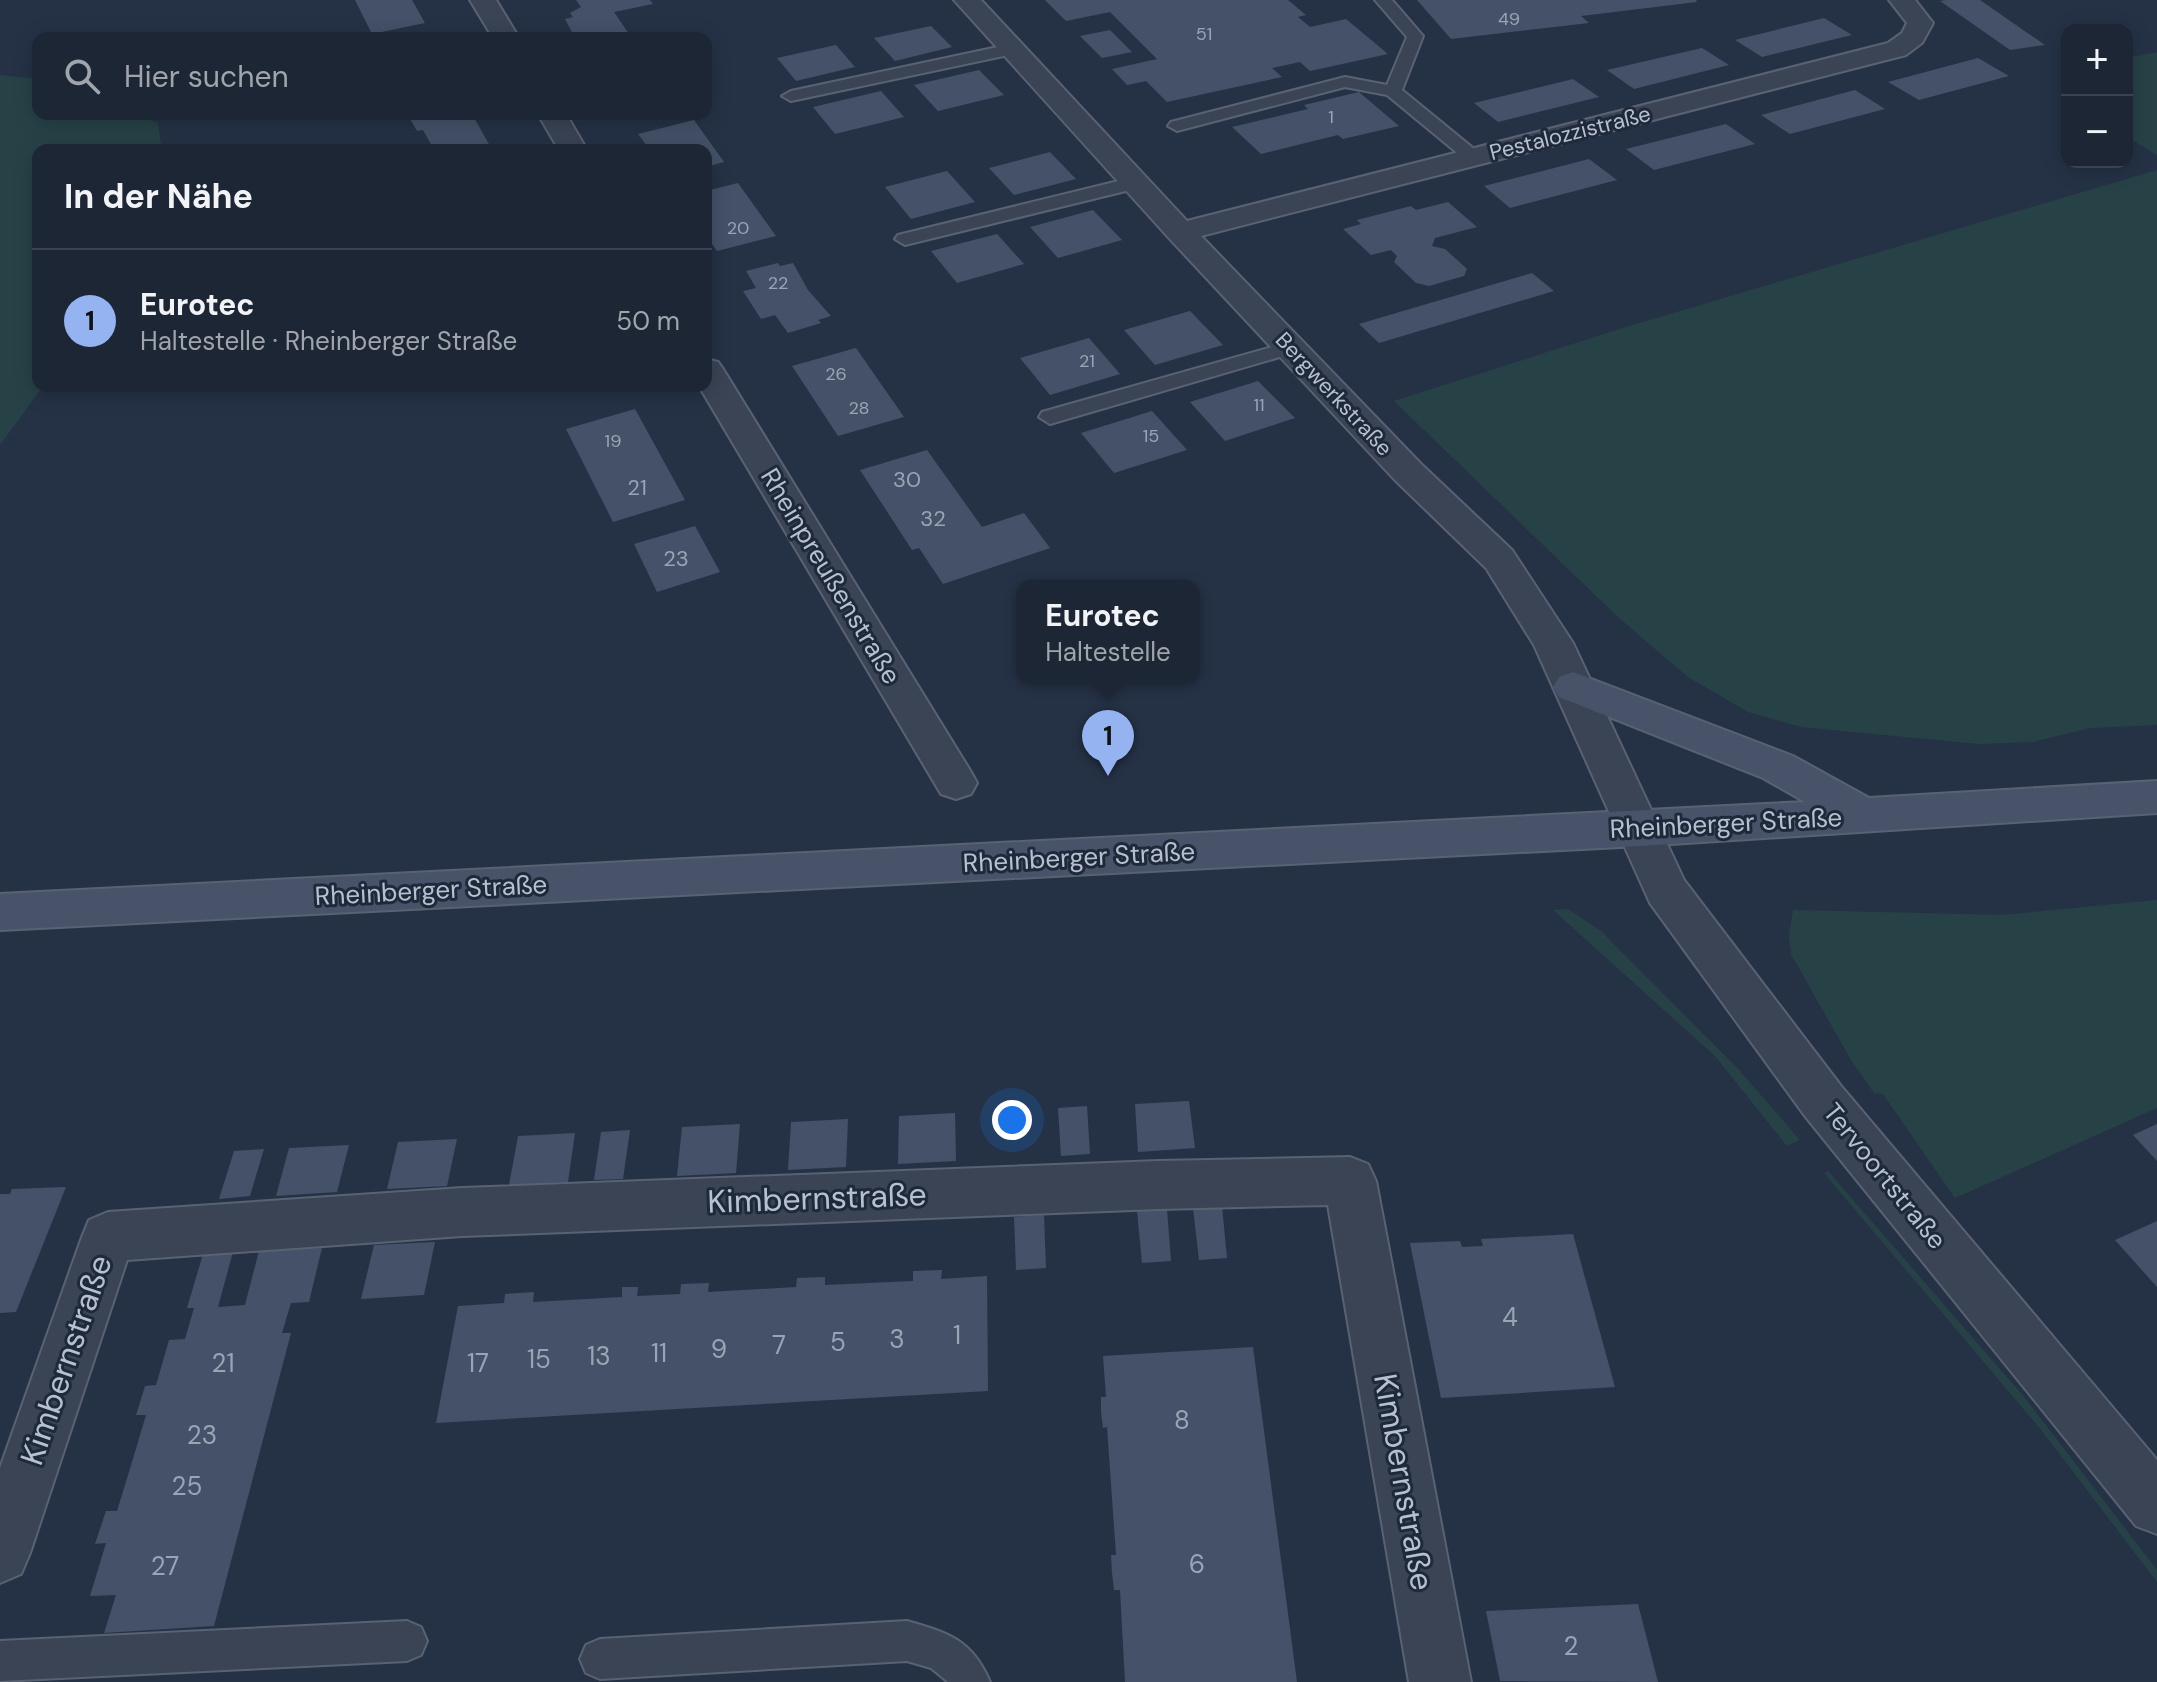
<!DOCTYPE html>
<html lang="de">
<head>
<meta charset="utf-8">
<style>
	:root { --surface:#1c2634; --page:#252e3c; --text:#f1f3f6; --muted:#a0a5ac; --line:#3a434f; --accent:#95b2f1 }
	body { margin:0; font-family:"DM Sans",sans-serif; background:var(--page); color:var(--text) }
	.controls { position:absolute; right:24px; top:24px; display:grid; overflow:hidden; border-radius:16px; box-shadow:0 4px 20px #0003 }
	.controls button { width:72px; height:72px; display:grid; place-items:center; padding:0; border:0; border-bottom:2px solid var(--line); background:var(--surface); color:var(--text); font:40px sans-serif }
	.you { position:absolute; left:1012px; top:1120px; width:28px; height:28px; margin:-20px; border:6px solid #fff; border-radius:50%; background:#1a73e8; box-shadow:0 0 0 12px #1a73e833 }
	.badge { display:grid; place-items:center; width:52px; height:52px; border-radius:50%; background:var(--accent); color:#111; font-size:26px; font-weight:700 }
	.pin { position:absolute; translate:-50% -66px; filter:drop-shadow(0 2px 4px #0008) }
	.pin::after { content:''; position:absolute; top:42px; width:28px; height:24px; background:inherit; clip-path:polygon(0 0,100% 0,50% 100%) }
	.popup { position:absolute; left:1016px; top:580px; width:184px; height:104px; box-sizing:border-box; display:grid; place-content:center; border-radius:16px; background:var(--surface); filter:drop-shadow(0 2px 6px #0005); font-size:26px; white-space:nowrap; color:var(--muted) }
	.popup b { font-size:30px; color:var(--text) }
	.popup::after { content:''; position:absolute; left:50%; top:100%; margin-left:-16px; border:16px solid transparent; border-top-color:var(--surface) }
	.list { margin:0; padding:0; list-style:none }
	h2 { display:flex; justify-content:space-between; align-items:center; height:104px; margin:0; padding:0 32px; font-size:34px }
	h2 small { font-size:26px; font-weight:400; color:var(--muted) }
	.list li { display:grid; grid-template-columns:52px 1fr auto; gap:24px; align-items:center; box-sizing:border-box; height:144px; padding:0 32px; border-top:2px solid var(--line) }
	.list b { display:block; font-size:30px; white-space:nowrap }
	.list p { margin:0; font-size:26px; white-space:nowrap; color:var(--muted) }
	.list em { font-size:26px; font-style:normal; color:var(--muted) }
	.icon { flex:none; width:44px; height:44px; fill:none; stroke:currentColor; stroke-width:2; stroke-linecap:round; stroke-linejoin:round }
	.map { position:relative; flex:none; width:2157px; height:1682px; overflow:hidden }
	.search { position:absolute; background:var(--surface); box-shadow:0 4px 20px #0003; left:32px; top:32px; width:680px; height:88px; display:flex; align-items:center; gap:20px; box-sizing:border-box; padding:0 28px; border-radius:16px; color:var(--muted); font-size:30px }
	.panel { position:absolute; background:var(--surface); box-shadow:0 4px 20px #0003; left:32px; top:144px; width:680px; height:248px; border-radius:16px }
	.map>svg:first-child { display:block }
	.green { fill:#274247 }
	.building { fill:#445168 }
	.lines { fill:none; stroke-linecap:round; stroke-linejoin:round }
	.service-casing { stroke:#596272; stroke-width:4 }
	.minor-casing { stroke:#596272; stroke-width:4 }
	.secondary-casing { stroke:#596272; stroke-width:4 }
	.service { fill:#3a4455; fill-rule:evenodd }
	.minor { fill:#3a4455; fill-rule:evenodd }
	.secondary { fill:#485369; fill-rule:evenodd }
	.labels { text-anchor:middle; dominant-baseline:central; stroke-width:6; stroke-linejoin:round; paint-order:stroke }
	.far-number-label { font-size:18px; fill:#9ba4b4 }
	.far-street-label { font-size:22px; fill:#b8c0ce; stroke:#1e293b }
	.number-label { font-size:22px; fill:#9ba4b4 }
	.street-label { font-size:26px; fill:#b8c0ce; stroke:#1e293b }
	.near-number-label { font-size:26px; fill:#9ba4b4 }
	.near-street-label { font-size:32px; fill:#b8c0ce; stroke:#1e293b }
</style>
</head>
<body>
<div class="map">
<svg width="2157" height="1682" viewBox="0 0 2157 1682">
	<rect width="100%" height="100%" fill="#253246"/>
	<g class="green">
		<polygon points="2157,52 2157,155 2127,137 2127,58"/>
		<polygon points="0,75 38,79 38,114 136,114 158,123 162,150 38,150 38,386 43,386 0,445"/>
		<polygon points="2157,170 2157,725 2090,728 2032,742 1979,744 1801,727 1748,712 1688,677 1619,618 1394,401 1626,327"/>
		<polygon points="2157,900 2157,1108 1955,1198 1883,1094 1874,1093 1851,1060 1791,954 1789,936 1793,910 2002,915"/>
		<polygon points="1568,909 1601,931 1739,1070 1800,1140 1787,1146 1715,1056 1553,910"/>
		<polygon points="1828,1171 2025,1398 2157,1570 2157,1582 2042,1431 1824,1173"/>
	</g>
	<g class="building">
		<polygon points="355,0 412,0 425,23 372,34"/>
		<polygon points="576,0 650,0 653,4 614,12 629,34 634,33 638,38 575,38 565,19 573,17 570,13 581,7"/>
		<polygon points="1045,0 1288,0 1306,15 1298,17 1310,27 1346,19 1388,54 1310,71 1300,62 1272,68 1282,77 1167,102 1146,81 1127,85 1112,69 1157,59 1110,12 1066,21"/>
		<polygon points="1417,0 1696,0 1697,2 1581,16 1589,23 1451,39"/>
		<polygon points="1946,0 1980,0 2045,45 2010,50 1940,1"/>
		<polygon points="1824,18 1852,35 1762,57 1735,40"/>
		<polygon points="931,26 952,47 895,61 874,38"/>
		<polygon points="1110,30 1132,52 1102,58 1080,36"/>
		<polygon points="836,45 855,67 796,81 777,58"/>
		<polygon points="1702,48 1729,65 1634,89 1607,70"/>
		<polygon points="1978,58 2009,76 1919,100 1888,82"/>
		<polygon points="979,70 1004,95 938,111 914,85"/>
		<polygon points="1573,79 1599,97 1498,122 1474,103"/>
		<polygon points="1855,90 1885,109 1790,134 1761,115"/>
		<polygon points="881,91 904,117 835,134 813,107"/>
		<polygon points="1359,92 1399,126 1343,139 1338,135 1261,154 1232,127 1308,109 1304,105"/>
		<polygon points="422,114 472,114 490,146 475,150 428,150 433,148 423,130 417,131 409,117"/>
		<polygon points="694,120 724,162 706,167 706,150 650,150 638,134"/>
		<polygon points="1726,124 1755,144 1654,170 1626,149"/>
		<polygon points="1050,152 1076,179 1014,195 989,168"/>
		<polygon points="1589,159 1617,180 1510,208 1484,186"/>
		<polygon points="947,171 975,202 911,219 885,187"/>
		<polygon points="738,183 776,236 717,251 706,235 706,191"/>
		<polygon points="1448,202 1477,227 1435,238 1432,246 1445,249 1467,269 1464,276 1429,286 1416,283 1394,262 1397,256 1391,250 1371,255 1343,229 1361,224 1357,220 1411,206 1416,210"/>
		<polygon points="1093,210 1122,240 1058,258 1030,227"/>
		<polygon points="997,234 1024,264 957,283 931,251"/>
		<polygon points="778,263 780,266 793,263 808,290 831,316 818,320 821,323 788,333 775,315 761,319 743,291 756,288 746,271"/>
		<polygon points="1532,273 1554,291 1379,343 1359,324"/>
		<polygon points="1190,311 1223,345 1155,365 1124,330"/>
		<polygon points="1089,338 1120,374 1050,395 1020,358"/>
		<polygon points="856,348 904,417 838,436 792,366"/>
		<polygon points="1258,381 1295,418 1225,441 1190,402"/>
		<polygon points="635,409 685,500 613,522 566,429"/>
		<polygon points="1152,411 1187,450 1114,473 1081,433"/>
		<polygon points="927,450 982,527 1024,513 1050,548 943,584 919,548 912,550 860,470"/>
		<polygon points="695,526 720,572 657,592 634,544"/>
		<polygon points="1189,1101 1195,1148 1138,1152 1135,1104"/>
		<polygon points="1087,1106 1090,1154 1061,1156 1058,1108"/>
		<polygon points="955,1113 956,1161 898,1164 899,1116"/>
		<polygon points="848,1119 846,1167 788,1170 791,1122"/>
		<polygon points="740,1124 736,1173 677,1176 682,1127"/>
		<polygon points="2157,1124 2157,1161 2133,1135"/>
		<polygon points="630,1130 623,1179 594,1180 601,1132"/>
		<polygon points="575,1133 568,1182 509,1185 518,1136"/>
		<polygon points="457,1139 447,1186 387,1189 398,1142"/>
		<polygon points="349,1145 337,1192 276,1196 289,1148"/>
		<polygon points="264,1149 250,1196 219,1199 234,1151"/>
		<polygon points="66,1187 16,1312 0,1313 0,1194 10,1194 12,1189"/>
		<polygon points="1222,1206 1227,1258 1199,1260 1193,1208"/>
		<polygon points="1167,1209 1171,1261 1142,1263 1137,1211"/>
		<polygon points="1044,1215 1046,1268 1016,1270 1014,1217"/>
		<polygon points="2157,1221 2157,1287 2115,1240"/>
		<polygon points="1573,1234 1615,1387 1441,1398 1410,1243 1460,1241 1462,1247 1483,1246 1481,1239"/>
		<polygon points="435,1242 424,1295 361,1299 374,1245"/>
		<polygon points="322,1248 309,1302 291,1303 282,1333 291,1333 214,1626 104,1633 116,1595 90,1596 106,1543 95,1544 106,1511 117,1511 132,1462 146,1415 136,1415 145,1386 156,1385 169,1340 185,1339 194,1308 187,1308 203,1254 233,1252 218,1307 245,1305 259,1251"/>
		<polygon points="942,1270 941,1279 987,1276 988,1391 436,1423 458,1306 504,1303 505,1294 534,1292 533,1302 622,1297 622,1287 638,1287 637,1296 680,1294 681,1284 709,1283 708,1292 796,1287 797,1278 825,1277 825,1285 913,1281 913,1271"/>
		<polygon points="1253,1347 1297,1682 1125,1682 1120,1590 1114,1590 1112,1573 1111,1555 1116,1555 1107,1427 1103,1428 1101,1412 1101,1397 1106,1397 1103,1356"/>
		<polygon points="1638,1604 1658,1682 1500,1681 1486,1611"/>
	</g>
	<g class="lines">
		<g class="service-casing">
			<g id="service">
				<polygon points="1375,0 1392,0 1423,36 1402,90 1479,153 1482,157 1479,161 1467,161 1387,95 1345,87 1177,131 1168,126 1171,122 1345,77 1387,85 1407,37"/>
				<polygon points="1012,44 1020,49 1018,53 791,101 782,96 791,91"/>
				<polygon points="1135,177 1142,179 1144,183 1142,187 905,245 895,239 898,235"/>
				<polygon points="1290,342 1300,348 1297,352 1050,424 1039,417 1042,412"/>
				<polygon points="407,1621 421,1627 427,1641 421,1655 407,1661 0,1681 0,1641"/>
				<path d="M907 1621C949 1633 972 1640 990 1682H948L931 1668 907 1661 600 1679 586 1673 580 1659 586 1645 600 1639Z"/>
			</g>
		</g>
		<g class="minor-casing">
			<g id="minor">
				<polygon points="470,0 496,0 519,38 493,38"/>
				<polygon points="954,0 981,0 1187,221 1888,43 1902,33 1907,23 1889,0 1915,0 1933,23 1922,43 1906,55 1201,236 1421,464 1512,550 1573,643 1684,880 1841,1086 2157,1460 2157,1534 2136,1526 1805,1116 1650,903 1534,645 1486,568 1395,480 1169,238"/>
				<polygon points="538,114 566,114 587,150 559,150"/>
				<polygon points="706,359 718,362 723,369 971,772 977,783 971,794 956,799 941,794 699,386 706,386"/>
				<polygon points="1350,1157 1368,1164 1376,1181 1471,1682 1409,1682 1328,1205 1159,1209 462,1236 127,1260 30,1553 21,1574 0,1583 0,1468 82,1237 89,1220 108,1212 462,1188 1159,1161"/>
			</g>
		</g>
		<g class="secondary-casing">
			<polygon id="secondary" points="1573,672 1793,756 1869,798 2157,781 2157,813 1640,846 0,930 0,894 1805,802 1763,778 1559,697 1553,687 1559,677"/>
		</g>
		<use href="#service" class="service"/>
		<use href="#minor" class="minor"/>
		<use href="#secondary" class="secondary"/>
	</g>
	<g class="labels">
		<g class="far-number-label">
			<text x="1509" y="19">49</text>
			<text x="1204" y="34">51</text>
			<text x="1331" y="117">1</text>
			<text x="738" y="228">20</text>
			<text x="778" y="283">22</text>
			<text x="1087" y="361">21</text>
			<text x="836" y="374">26</text>
			<text x="1259" y="405">11</text>
			<text x="859" y="408">28</text>
			<text x="1151" y="436">15</text>
			<text x="613" y="441">19</text>
		</g>
		<g class="far-street-label">
			<text transform="translate(1570 133) rotate(-14)">Pestalozzistraße</text>
			<text transform="translate(1334 394) rotate(47)">Bergwerkstraße</text>
		</g>
		<g class="number-label">
			<text x="907" y="479">30</text>
			<text x="637" y="487">21</text>
			<text x="933" y="518">32</text>
			<text x="676" y="558">23</text>
		</g>
		<g class="street-label">
			<text transform="translate(831 576) rotate(59)">Rheinpreußenstraße</text>
			<text transform="translate(1726 823) rotate(-3)">Rheinberger Straße</text>
			<text transform="translate(1079 857) rotate(-3)">Rheinberger Straße</text>
			<text transform="translate(431 890) rotate(-3)">Rheinberger Straße</text>
			<text transform="translate(1885 1176) rotate(51)">Tervoortstraße</text>
		</g>
		<g class="near-number-label">
			<text x="1510" y="1317">4</text>
			<text x="957" y="1335">1</text>
			<text x="897" y="1339">3</text>
			<text x="838" y="1342">5</text>
			<text x="779" y="1345">7</text>
			<text x="719" y="1349">9</text>
			<text x="659" y="1353">11</text>
			<text x="599" y="1356">13</text>
			<text x="539" y="1359">15</text>
			<text x="223" y="1363">21</text>
			<text x="478" y="1363">17</text>
			<text x="1182" y="1420">8</text>
			<text x="202" y="1435">23</text>
			<text x="187" y="1486">25</text>
			<text x="1197" y="1564">6</text>
			<text x="165" y="1566">27</text>
			<text x="1571" y="1646">2</text>
		</g>
		<g class="near-street-label">
			<text transform="translate(817 1198) rotate(-2)">Kimbernstraße</text>
			<text transform="translate(66 1360) rotate(-71)">Kimbernstraße</text>
			<text transform="translate(1404 1482) rotate(80)">Kimbernstraße</text>
		</g>
	</g>
</svg>
<div class="controls">
<button>+</button>
<button>−</button>
</div>
<div class="you"></div>
<div class="pin badge" style="left:1108px;top:776px">1</div>
<div class="popup"><b>Eurotec</b>Haltestelle</div>
<div class="search"><svg class="icon" aria-label="search" viewBox="0 0 24 24"><circle cx="10" cy="10" r="6"/><path d="M15 15l6 6"/></svg>Hier suchen</div>
<section class="panel">
<h2>In der Nähe<small></small></h2>
<ul class="list">
<li><span class="badge">1</span><div><b>Eurotec</b><p>Haltestelle · Rheinberger Straße</p></div><em>50 m</em></li>
</ul>
</section>
</div>
</body>
</html>
